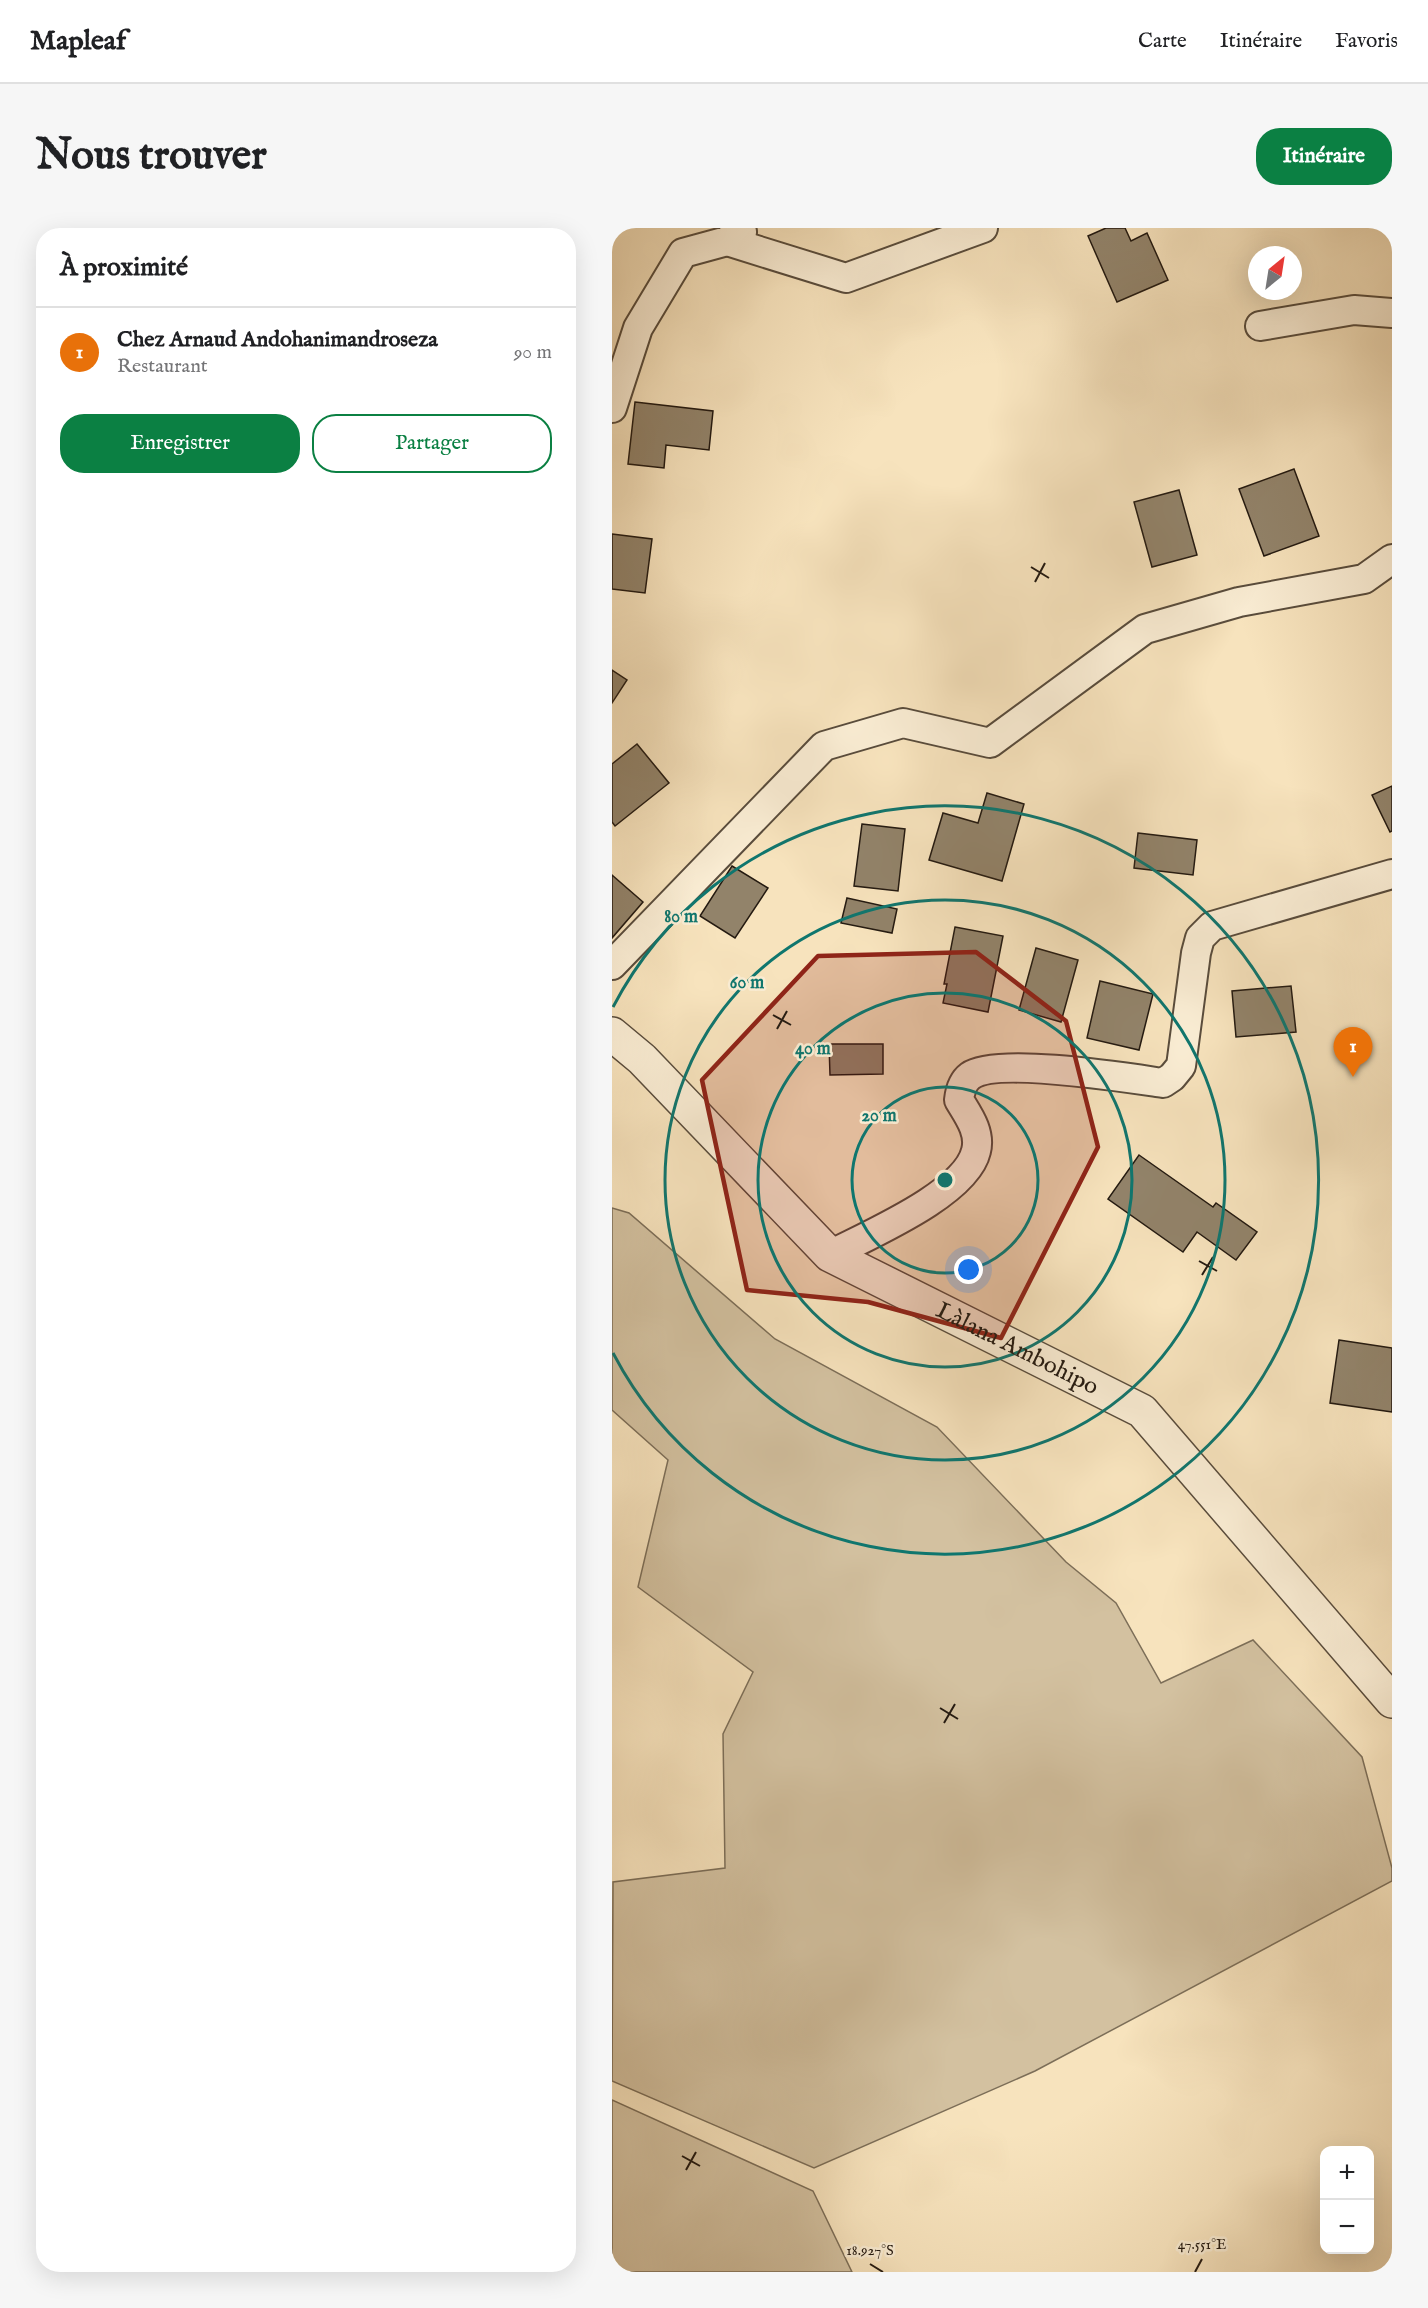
<!DOCTYPE html>
<html lang="fr">
<head>
<meta charset="utf-8">
<style>
	:root { --surface:#fff; --page:#f6f6f6; --text:#202124; --muted:#757577; --line:#e0e0e0; --accent:#0b8043 }
	body { margin:0; font-family:"IM FELL English",serif; background:var(--page); color:var(--text) }
	.controls { position:absolute; right:18px; bottom:18px; display:grid; overflow:hidden; border-radius:12px; box-shadow:0 6px 24px #0002 }
	.controls button { width:54px; height:54px; display:grid; place-items:center; padding:0; border:0; border-bottom:2px solid var(--line); background:var(--surface); color:var(--text); font:30px sans-serif }
	.compass { position:absolute; left:636px; top:18px; width:54px; height:54px; border-radius:50%; background:var(--surface); box-shadow:0 6px 24px #0002; rotate:30deg }
	.you { position:absolute; left:357px; top:1042px; width:21px; height:21px; margin:-15px; border:4px solid #fff; border-radius:50%; background:#1a73e8; box-shadow:0 0 0 9px #1a73e833 }
	.badge { display:grid; place-items:center; width:39px; height:39px; border-radius:50%; background:var(--accent); color:#fff; font-size:20px; font-weight:700 }
	.pin { position:absolute; translate:-50% -50px; filter:drop-shadow(0 2px 3px #0008) }
	.pin::after { content:''; position:absolute; top:32px; width:21px; height:18px; background:inherit; clip-path:polygon(0 0,100% 0,50% 100%) }
	.list { margin:0; padding:0; list-style:none }
	h2 { display:flex; justify-content:space-between; align-items:center; height:78px; margin:0; padding:0 24px; font-size:26px }
	h2 small { font-size:20px; font-weight:400; color:var(--muted) }
	.list li { display:grid; grid-template-columns:39px 1fr auto; gap:18px; align-items:center; box-sizing:border-box; height:90px; padding:0 24px; border-top:2px solid var(--line) }
	.list b { display:block; font-size:22px; white-space:nowrap }
	.list p { margin:0; font-size:20px; white-space:nowrap; color:var(--muted) }
	.list em { font-size:20px; font-style:normal; color:var(--muted) }
	.actions { display:flex; gap:12px; padding:18px 24px }
	.actions a { flex:1; padding:14px 0; border:2px solid var(--accent); border-radius:24px; text-align:center; font-size:21px; color:var(--accent) }
	.actions .main { background:var(--accent); color:#fff }
	.map { position:relative; flex:none; width:780px; height:2044px; overflow:hidden; border-radius:24px }
	header { display:flex; align-items:center; gap:36px; box-sizing:border-box; height:84px; padding:0 30px; background:var(--surface); border-bottom:2px solid var(--line) }
	header strong { font-size:28px }
	nav { display:flex; gap:33px; margin-inline-start:auto; font-size:21px }
	.intro { display:flex; align-items:center; justify-content:space-between; box-sizing:border-box; height:144px; padding:0 36px }
	h1 { margin:0; font-size:42px }
	.button { padding:15px 27px; border-radius:24px; background:var(--accent); color:#fff; font-size:21px; font-weight:700 }
	main { display:flex; gap:36px; padding:0 36px }
	aside { flex:1; background:var(--surface); border-radius:24px; box-shadow:0 6px 24px #0002 }
	.map>svg:first-child { display:block }
	.green { fill:#d3c1a0; stroke:#7c6e58; stroke-width:1.5 }
	.building { fill:#92836a; stroke:#241a11; stroke-width:1.5 }
	.lines { fill:none; stroke-linecap:round; stroke-linejoin:round }
	.minor-casing { stroke:#594c3c; stroke-width:32 }
	.tertiary-casing { stroke:#594c3c; stroke-width:36 }
	.minor { stroke:#faedd4; stroke-width:28 }
	.tertiary { stroke:#faedd4; stroke-width:33 }
	.marked { fill:#8f2418; fill-opacity:0.2; stroke:#8f2418; stroke-width:4.5; stroke-linejoin:round }
	.ticks { fill:none; stroke:#241a11; stroke-width:2 }
	.ring { fill:none; stroke:#0f766e; stroke-width:3 }
	.labels { text-anchor:middle; dominant-baseline:central; stroke-width:5; stroke-linejoin:round; paint-order:stroke }
	.street-label { font-size:24px; fill:#241a11; stroke:#faedd4 }
	.ticks-label { font-size:15px; text-anchor:middle; fill:#241a11; stroke:#faedd4; stroke-width:5; stroke-linejoin:round; paint-order:stroke }
	.centre { fill:#0f766e; stroke:#faedd4; stroke-width:3 }
	.ring-label { font-size:18px; text-anchor:middle; font-weight:bold; fill:#0f766e; stroke:#faedd4; stroke-width:5; stroke-linejoin:round; paint-order:stroke }
</style>
</head>
<body>
<header>
<strong>Mapleaf</strong>
<nav><a>Carte</a><a>Itinéraire</a><a>Favoris</a></nav>
</header>
<div class="intro"><h1>Nous trouver</h1><a class="button">Itinéraire</a></div>
<main>
<aside>
<h2>À proximité<small></small></h2>
<ul class="list">
<li><span class="badge" style="background:#e8710a">1</span><div><b>Chez Arnaud Andohanimandroseza</b><p>Restaurant</p></div><em>90 m</em></li>
</ul>
<div class="actions"><a class="main">Enregistrer</a><a>Partager</a></div>
</aside>
<div class="map">
<svg width="780" height="2044" viewBox="0 0 780 2044">
	<rect width="100%" height="100%" fill="#f7e3bd"/>
	<filter id="stains"><feTurbulence type="fractalNoise" baseFrequency=".00333" numOctaves="4"/><feColorMatrix values="0 0 0 0 .2 0 0 0 0 .09 0 0 0 0 .02 0 0 0 .5 -.17"/></filter>
	<radialGradient id="worn" r=".72"><stop offset=".6" stop-color="#630" stop-opacity="0"/><stop offset="1" stop-color="#630" stop-opacity=".3"/></radialGradient>
	<g class="green">
		<polygon points="0,980 17,985 163,1111 325,1199 454,1334 504,1375 549,1455 641,1412 750,1529 780,1640 780,1653 423,1843 202,1940 0,1853 1,1654 113,1640 111,1506 141,1444 26,1359 56,1232 0,1182"/>
		<polygon points="0,1872 201,1963 240,2044 0,2044"/>
	</g>
	<g class="building">
		<polygon points="494,0 513,0 519,13 535,5 556,52 505,74 476,8"/>
		<polygon points="23,174 101,183 97,222 54,217 52,240 16,236"/>
		<polygon points="682,241 707,308 652,328 627,261"/>
		<polygon points="567,262 585,327 540,339 522,274"/>
		<polygon points="0,306 40,311 33,365 0,361"/>
		<polygon points="0,442 15,452 0,475"/>
		<polygon points="25,516 57,555 3,598 0,594 0,536"/>
		<polygon points="780,558 780,603 778,604 760,567"/>
		<polygon points="375,565 412,576 390,653 317,632 331,585 366,595"/>
		<polygon points="250,596 293,601 286,663 242,658"/>
		<polygon points="526,605 585,612 581,647 522,640"/>
		<polygon points="120,638 156,660 123,710 88,688"/>
		<polygon points="0,647 31,674 0,710"/>
		<polygon points="235,670 285,681 280,705 229,695"/>
		<polygon points="343,699 391,708 376,784 331,775 335,756 332,756"/>
		<polygon points="424,720 466,732 449,794 407,782"/>
		<polygon points="488,753 541,766 527,822 475,810"/>
		<polygon points="679,758 684,804 624,809 620,763"/>
		<polygon points="217,816 271,816 271,846 218,847"/>
		<polygon points="527,927 601,979 604,975 645,1004 624,1032 585,1004 571,1024 496,971"/>
		<polygon points="727,1112 780,1120 780,1184 718,1175"/>
	</g>
	<g class="lines">
		<g class="minor-casing">
			<g id="minor">
				<polyline points="115,13 234,50 371,0"/>
				<polyline points="648,98 742,82 780,85"/>
				<polyline points="0,180 26,100 71,25 115,13 130,4"/>
				<polyline points="0,737 212,518 291,495 378,515 533,401 627,374 752,351 780,331"/>
				<path d="M218 1027C256 1007 354 966 364 923 369 904 356 887 347 872 348 863 350 854 358 848 384 829 516 850 551 855L560 849 569 838 584 725 588 710 600 698 780 646"/>
			</g>
		</g>
		<g class="tertiary-casing">
			<g id="tertiary">
				<path id="s1" d="M0 806 30 831 218 1027 530 1183 780 1473"/>
			</g>
		</g>
		<use href="#minor" class="minor"/>
		<use href="#tertiary" class="tertiary"/>
	</g>
	<path class="marked" d="M364 724 454 793 486 919 389 1110 256 1074 135 1062 90 852 206 728Z"/>
	<path class="ticks" d="M419 339 437 350M423 354 433 335M161 787 179 797M165 801 175 783M587 1033 605 1043M590 1047 601 1029M328 1480 346 1491M332 1495 343 1476M70 1928 88 1938M74 1942 84 1924M258 2036 271 2044M583 2044 590 2031"/>
	<g class="ring">
		<circle cx="333" cy="952" r="93"/>
		<circle cx="333" cy="952" r="187"/>
		<circle cx="333" cy="952" r="280"/>
		<path d="M1 779A374 374 0 1 1 1 1125"/>
	</g>
	<g class="labels">
		<g class="street-label">
			<text stroke="none"><textPath href="#s1" startOffset="520">Làlana Ambohipo</textPath></text>
		</g>
	</g>
	<g class="ticks-label">
		<text x="590" y="2021">47.551°E</text>
		<text x="258" y="2027">18.927°S</text>
	</g>
	<circle cx="333" cy="952" r="9" class="centre"/>
	<g class="ring-label">
		<text x="69" y="694">80 m</text>
		<text x="135" y="760">60 m</text>
		<text x="201" y="826">40 m</text>
		<text x="267" y="893">20 m</text>
	</g>
	<rect width="100%" height="100%" filter="url(#stains)"/>
	<rect width="100%" height="100%" fill="url(#worn)"/>
</svg>
<div class="controls">
<button>+</button>
<button>−</button>
</div>
<svg class="compass" viewBox="-18 -18 36 36"><path d="M0-13l5 13h-10z" fill="#e53935"/><path d="M0 13l5-13h-10z" fill="#757577"/></svg>
<div class="you"></div>
<div class="pin badge" style="left:741px;top:849px;background:#e8710a">1</div>
</div>
</main>
</body>
</html>
